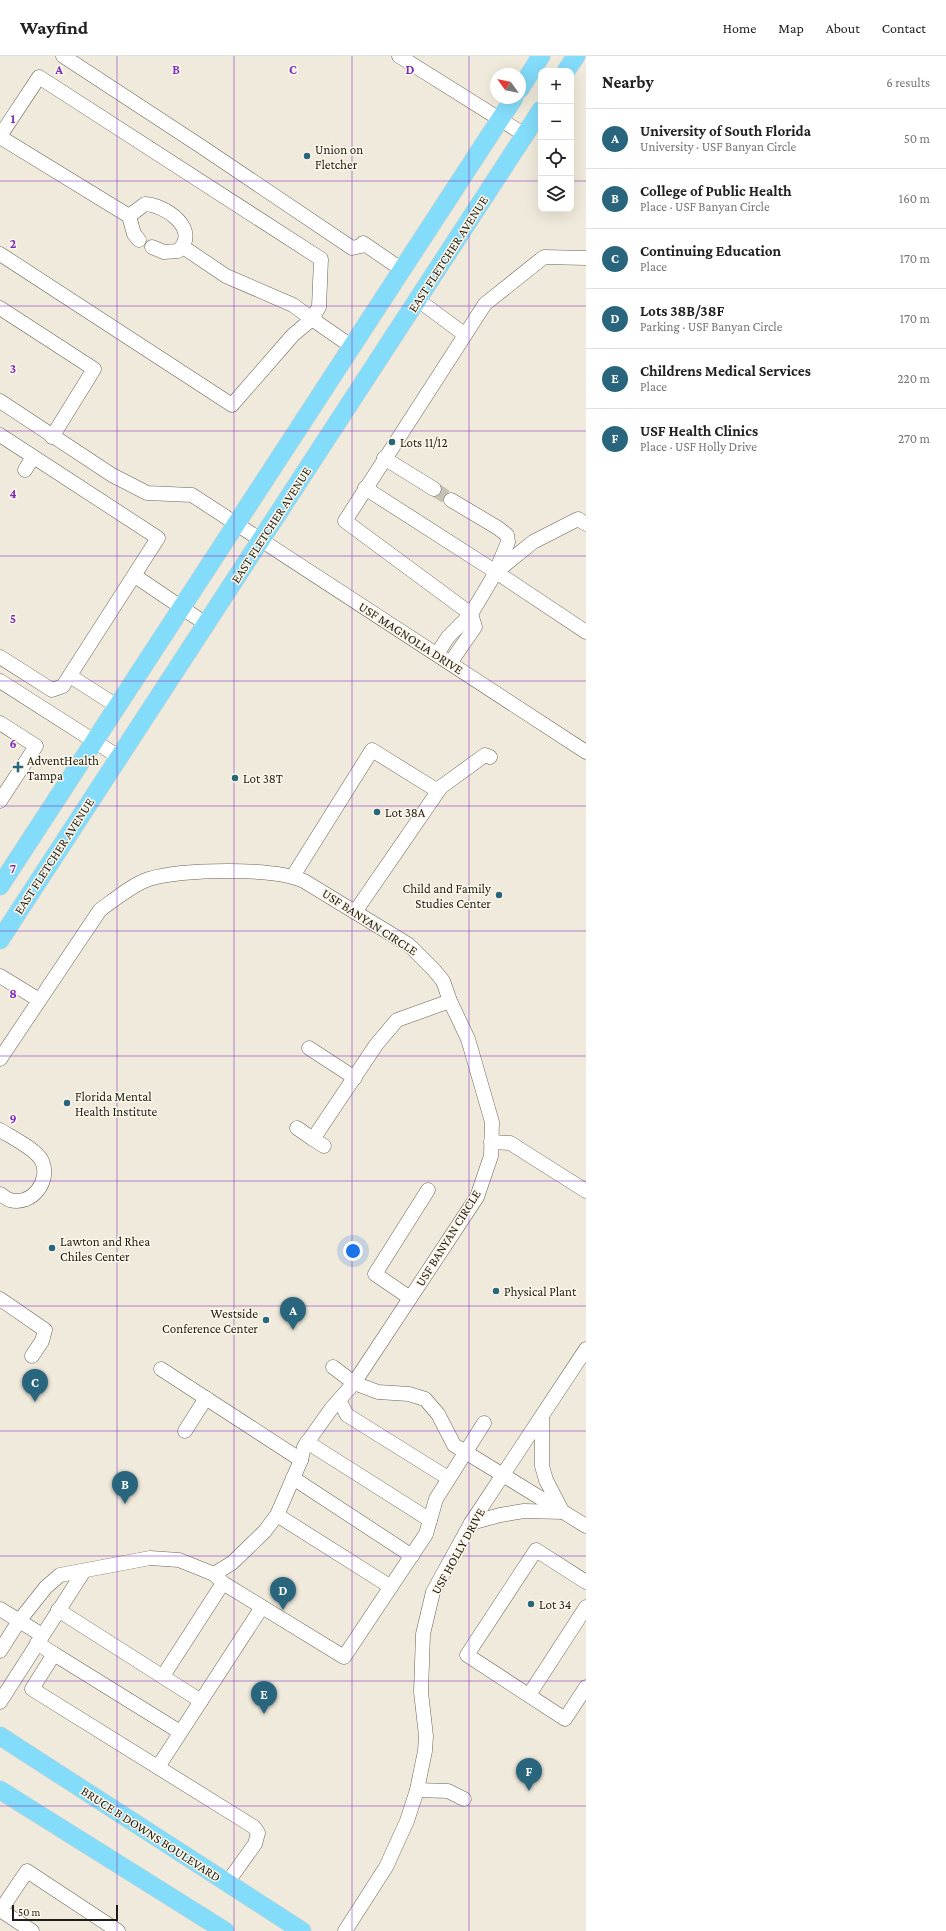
<!DOCTYPE html>
<html lang="en">
<head>
<meta charset="utf-8">
<style>
	:root { --surface:#fff; --page:#f2f2f2; --text:#222; --muted:#767676; --line:#e0e0e0; --accent:#29667d }
	body { margin:0; font-family:"Crimson Pro",serif; background:var(--page); color:var(--text) }
	.controls { position:absolute; right:12px; top:12px; display:grid; overflow:hidden; border-radius:8px; box-shadow:0 4px 16px #0002 }
	.controls button { width:36px; height:36px; display:grid; place-items:center; padding:0; border:0; border-bottom:1px solid var(--line); background:var(--surface); color:var(--text); font:20px sans-serif }
	.compass { position:absolute; left:490px; top:12px; width:36px; height:36px; border-radius:50%; background:var(--surface); box-shadow:0 4px 16px #0002; rotate:303deg }
	.scale { position:absolute; left:12px; bottom:10px; width:106px; box-sizing:border-box; padding-left:4px; border:2px solid #201e19; border-top:0; font-size:11px; line-height:14px; white-space:nowrap; color:#201e19; -webkit-text-stroke:3px #fdf7e9; paint-order:stroke }
	.you { position:absolute; left:353px; top:1195px; width:14px; height:14px; margin:-10px; border:3px solid #fff; border-radius:50%; background:#1a73e8; box-shadow:0 0 0 6px #1a73e833 }
	.badge { display:grid; place-items:center; width:26px; height:26px; border-radius:50%; background:var(--accent); color:#fff; font-size:13px; font-weight:700 }
	.pin { position:absolute; translate:-50% -33px; filter:drop-shadow(0 1px 2px #0008) }
	.pin::after { content:''; position:absolute; top:21px; width:14px; height:12px; background:inherit; clip-path:polygon(0 0,100% 0,50% 100%) }
	.list { margin:0; padding:0; list-style:none }
	h2 { display:flex; justify-content:space-between; align-items:center; height:52px; margin:0; padding:0 16px; font-size:17px }
	h2 small { font-size:13px; font-weight:400; color:var(--muted) }
	.list li { display:grid; grid-template-columns:26px 1fr auto; gap:12px; align-items:center; box-sizing:border-box; height:60px; padding:0 16px; border-top:1px solid var(--line) }
	.list b { display:block; font-size:15px; white-space:nowrap }
	.list p { margin:0; font-size:13px; white-space:nowrap; color:var(--muted) }
	.list em { font-size:13px; font-style:normal; color:var(--muted) }
	.icon { flex:none; width:22px; height:22px; fill:none; stroke:currentColor; stroke-width:2; stroke-linecap:round; stroke-linejoin:round }
	.map { position:relative; flex:none; width:586px; height:1875px; overflow:hidden }
	header { display:flex; align-items:center; gap:24px; box-sizing:border-box; height:56px; padding:0 20px; background:var(--surface); border-bottom:1px solid var(--line) }
	header strong { font-size:19px }
	nav { display:flex; gap:22px; margin-inline-start:auto; font-size:14px }
	main { display:flex }
	aside { flex:1; background:var(--surface) }
	.map>svg:first-child { display:block }
	.lines { fill:none; stroke-linecap:round; stroke-linejoin:round }
	.minor-tunnel { stroke:#c6c1b5; stroke-width:14; stroke-dasharray:14 7; stroke-linecap:butt }
	.minor-casing { stroke:#696458; stroke-width:15 }
	.major-casing { stroke:#cececc; stroke-width:19 }
	.minor { stroke:#fff; stroke-width:14 }
	.major { stroke:#83dcfa; stroke-width:18 }
	.grid { fill:none; stroke:#7b2cbf; stroke-width:1; stroke-opacity:0.55 }
	.poi-dot { fill:#29667d; stroke:#fdf7e9; stroke-width:1.5 }
	.labels { text-anchor:middle; dominant-baseline:central; stroke-width:3; stroke-linejoin:round; paint-order:stroke }
	.poi-label { font-size:13px; fill:#201e19; stroke:#fdf7e9; text-anchor:start }
	.street-label { font-size:13px; fill:#201e19; stroke:#fdf7e9 }
	.grid-label { font-size:13px; text-anchor:middle; font-weight:bold; fill:#7b2cbf; stroke:#fdf7e9; stroke-width:3; stroke-linejoin:round; paint-order:stroke }
</style>
</head>
<body>
<header>
<strong>Wayfind</strong>
<nav><a>Home</a><a>Map</a><a>About</a><a>Contact</a></nav>
</header>
<main>
<div class="map">
<svg width="586" height="1875" viewBox="0 0 586 1875">
	<rect width="100%" height="100%" fill="#f0eadc"/>
	<g class="lines">
		<polyline class="minor-tunnel" points="434,433 451,444"/>
		<g class="minor-casing">
			<g id="minor">
				<polyline points="63,0 202,91 352,192 361,190 363,187 401,213"/>
				<polyline points="399,0 525,79"/>
				<polyline points="0,80 39,21 321,203 319,251 312,263 293,249 226,220 183,191"/>
				<polyline points="0,81 129,160 134,178 139,184"/>
				<path d="M129 160 145 148C166 149 201 174 178 195L164 196 152 191"/>
				<polyline points="0,198 232,349 293,279 312,263 351,290"/>
				<polyline points="418,244 464,278"/>
				<polyline points="0,252 94,313 52,381"/>
				<polyline points="0,345 112,419 147,437 192,439 586,696"/>
				<polyline points="0,379 158,482 63,630 52,634 0,601"/>
				<polyline points="384,402 434,433"/>
				<polyline points="25,414 33,401"/>
				<polyline points="365,432 496,516"/>
				<polyline points="451,444 498,472 507,479 508,486 496,515"/>
				<polyline points="496,516 533,486 578,463 586,468"/>
				<polyline points="135,520 206,568"/>
				<polyline points="437,598 448,581 471,558 496,516 586,576"/>
				<polyline points="450,607 475,571 471,558 345,465 485,248 544,201 586,202"/>
				<polyline points="70,620 117,650"/>
				<polyline points="0,625 119,701"/>
				<polyline points="0,667 36,690 0,745"/>
				<polyline points="293,820 372,694 438,735"/>
				<polyline points="355,856 441,731 485,699 490,701"/>
				<polyline points="0,920 39,944"/>
				<polyline points="309,992 355,1022"/>
				<path d="M0 1003 100 854C114 844 133 828 149 823 181 813 274 811 304 825L409 889 434 914 443 925 450 945 468 983 492 1066 491 1100 477 1141 354 1327 331 1353 304 1391 301 1404 277 1459 265 1475 232 1507 214 1518 179 1504 150 1502 60 1519 46 1531 19 1565 0 1595"/>
				<polyline points="297,1072 313,1083 376,989 397,964 450,945"/>
				<path d="M0 1074C11 1081 36 1093 42 1105 51 1125 32 1150 10 1144 7 1143 3 1140 0 1138"/>
				<polyline points="313,1083 324,1090"/>
				<polyline points="491,1086 510,1087 586,1135"/>
				<polyline points="410,1242 375,1218 428,1134"/>
				<polyline points="0,1243 45,1274 42,1285 32,1300"/>
				<polyline points="333,1311 354,1327 378,1336 409,1338 425,1343 438,1358 454,1389 586,1470"/>
				<polyline points="161,1313 301,1404"/>
				<polyline points="339,1344 347,1359 448,1422"/>
				<polyline points="542,1360 542,1410 546,1424 562,1455"/>
				<polyline points="185,1375 206,1342"/>
				<polyline points="307,1386 430,1464"/>
				<polyline points="293,1422 412,1500"/>
				<polyline points="277,1459 391,1531"/>
				<polyline points="471,1467 500,1459 524,1455 563,1456"/>
				<polyline points="214,1518 223,1527 344,1601 426,1478 436,1443 484,1367"/>
				<polyline points="586,1526 536,1494 467,1599 565,1663 586,1631"/>
				<polyline points="0,1553 42,1579"/>
				<polyline points="58,1554 201,1645"/>
				<polyline points="37,1587 54,1598 32,1633 254,1771 258,1777 255,1788 227,1827"/>
				<polyline points="54,1598 180,1676"/>
				<polyline points="163,1620 223,1527"/>
				<polyline points="529,1639 586,1551"/>
				<polyline points="0,1646 84,1515"/>
				<polyline points="158,1711 262,1551"/>
				<polyline points="417,1734 448,1735 464,1743"/>
				<polyline points="0,1854 32,1875"/>
				<polyline points="0,1855 27,1815 118,1875"/>
				<polyline points="345,1875 386,1811 407,1765 417,1734 425,1695 426,1680 421,1636 423,1578 433,1536 471,1467 586,1293"/>
			</g>
		</g>
		<g class="major-casing">
			<g id="major">
				<polyline points="566,15 576,0"/>
				<polyline points="520,33 541,0"/>
				<polyline points="0,830 514,42"/>
				<polyline points="0,884 541,54"/>
				<polyline points="0,1680 302,1875"/>
				<polyline points="0,1734 225,1875"/>
			</g>
		</g>
		<use href="#minor" class="minor"/>
		<use href="#major" class="major"/>
	</g>
	<path class="grid" d="M117 0V1875M234 0V1875M352 0V1875M469 0V1875M0 125H541M571 125H586M0 250H586M0 375H586M0 500H586M0 625H586M0 750H586M0 875H586M0 1000H586M0 1125H586M0 1250H586M0 1375H586M0 1500H586M0 1625H586M0 1750H586"/>
	<g class="poi-dot">
		<circle cx="307" cy="100" r="4"/>
		<circle cx="392" cy="386" r="4"/>
		<path d="M16 705h4v4h4v4h-4v4h-4v-4h-4v-4h4z"/>
		<circle cx="235" cy="722" r="4"/>
		<circle cx="377" cy="756" r="4"/>
		<circle cx="499" cy="839" r="4"/>
		<circle cx="67" cy="1047" r="4"/>
		<circle cx="52" cy="1192" r="4"/>
		<circle cx="496" cy="1235" r="4"/>
		<circle cx="266" cy="1264" r="4"/>
		<circle cx="531" cy="1548" r="4"/>
	</g>
	<g class="labels">
		<g class="poi-label">
			<text x="315" y="93">Union on<tspan x="315" dy="15">Fletcher</tspan></text>
			<text x="400" y="386">Lots 11/12</text>
			<text x="27" y="704">AdventHealth<tspan x="27" dy="15">Tampa</tspan></text>
			<text x="243" y="722">Lot 38T</text>
			<text x="385" y="756">Lot 38A</text>
			<text x="491" y="832" text-anchor="end">Child and Family<tspan x="491" dy="15">Studies Center</tspan></text>
			<text x="75" y="1040">Florida Mental<tspan x="75" dy="15">Health Institute</tspan></text>
			<text x="60" y="1185">Lawton and Rhea<tspan x="60" dy="15">Chiles Center</tspan></text>
			<text x="504" y="1235">Physical Plant</text>
			<text x="258" y="1257" text-anchor="end">Westside<tspan x="258" dy="15">Conference Center</tspan></text>
			<text x="539" y="1548">Lot 34</text>
		</g>
		<g class="street-label">
			<text transform="translate(448 198) rotate(-57)">EAST FLETCHER AVENUE</text>
			<text transform="translate(271 469) rotate(-57)">EAST FLETCHER AVENUE</text>
			<text transform="translate(411 582) rotate(33)">USF MAGNOLIA DRIVE</text>
			<text transform="translate(54 800) rotate(-57)">EAST FLETCHER AVENUE</text>
			<text transform="translate(370 866) rotate(33)">USF BANYAN CIRCLE</text>
			<text transform="translate(448 1182) rotate(-58)">USF BANYAN CIRCLE</text>
			<text transform="translate(458 1495) rotate(-61)">USF HOLLY DRIVE</text>
			<text transform="translate(151 1778) rotate(33)">BRUCE B DOWNS BOULEVARD</text>
		</g>
	</g>
	<g class="grid-label">
		<text x="59" y="18">A</text>
		<text x="176" y="18">B</text>
		<text x="293" y="18">C</text>
		<text x="410" y="18">D</text>
		<text x="13" y="67">1</text>
		<text x="13" y="192">2</text>
		<text x="13" y="317">3</text>
		<text x="13" y="442">4</text>
		<text x="13" y="567">5</text>
		<text x="13" y="692">6</text>
		<text x="13" y="817">7</text>
		<text x="13" y="942">8</text>
		<text x="13" y="1067">9</text>
	</g>
</svg>
<div class="controls">
<button>+</button>
<button>−</button>
<button><svg class="icon" aria-label="locate" viewBox="0 0 24 24"><circle cx="12" cy="12" r="6"/><path d="M12 2v4M12 18v4M2 12h4M18 12h4"/></svg></button>
<button><svg class="icon" aria-label="layers" viewBox="0 0 24 24"><path d="M12 4l9 5-9 5-9-5zM3 14l9 5 9-5"/></svg></button>
</div>
<svg class="compass" viewBox="-18 -18 36 36"><path d="M0-13l5 13h-10z" fill="#e53935"/><path d="M0 13l5-13h-10z" fill="#767676"/></svg>
<div class="scale">50 m</div>
<div class="you"></div>
<div class="pin badge" style="left:293px;top:1274px">A</div>
<div class="pin badge" style="left:125px;top:1448px">B</div>
<div class="pin badge" style="left:35px;top:1346px">C</div>
<div class="pin badge" style="left:283px;top:1554px">D</div>
<div class="pin badge" style="left:264px;top:1658px">E</div>
<div class="pin badge" style="left:529px;top:1735px">F</div>
</div>
<aside>
<h2>Nearby<small>6 results</small></h2>
<ul class="list">
<li><span class="badge">A</span><div><b>University of South Florida</b><p>University · USF Banyan Circle</p></div><em>50 m</em></li>
<li><span class="badge">B</span><div><b>College of Public Health</b><p>Place · USF Banyan Circle</p></div><em>160 m</em></li>
<li><span class="badge">C</span><div><b>Continuing Education</b><p>Place</p></div><em>170 m</em></li>
<li><span class="badge">D</span><div><b>Lots 38B/38F</b><p>Parking · USF Banyan Circle</p></div><em>170 m</em></li>
<li><span class="badge">E</span><div><b>Childrens Medical Services</b><p>Place</p></div><em>220 m</em></li>
<li><span class="badge">F</span><div><b>USF Health Clinics</b><p>Place · USF Holly Drive</p></div><em>270 m</em></li>
</ul>
</aside>
</main>
</body>
</html>
